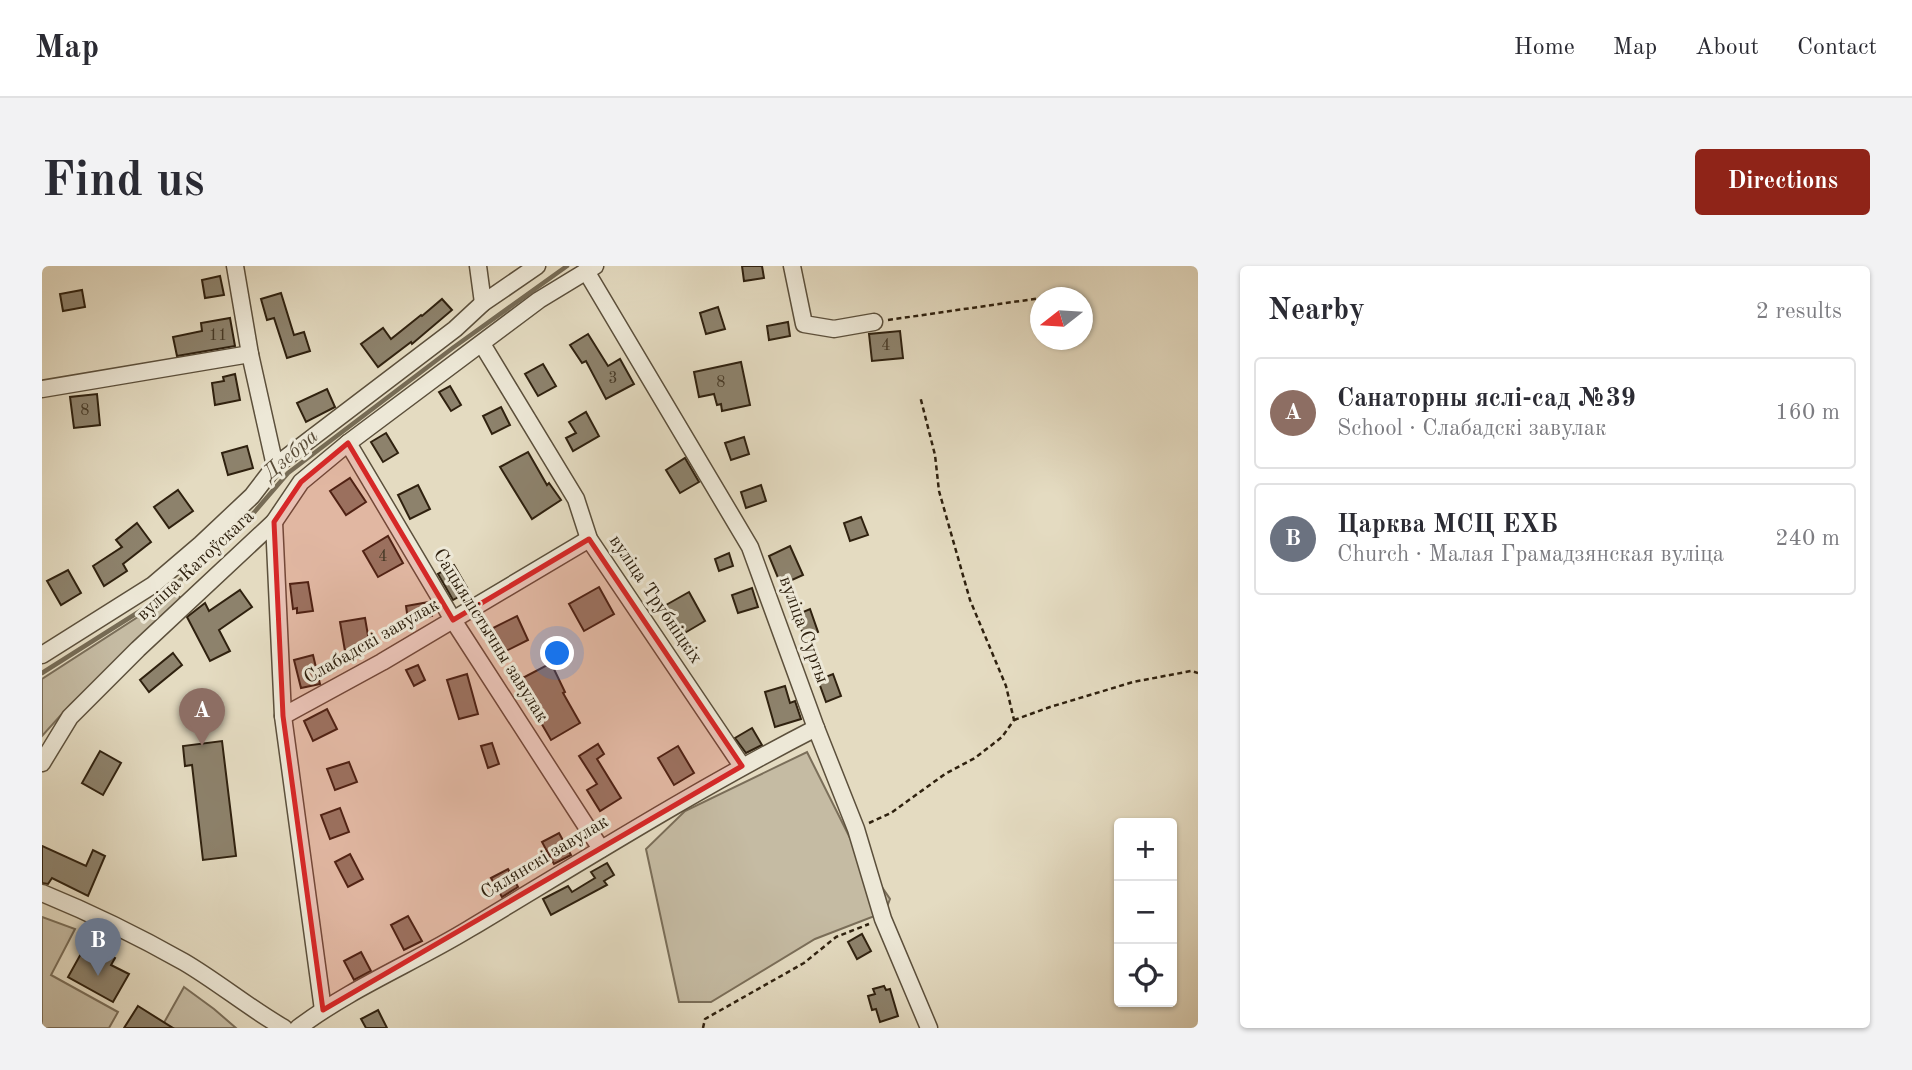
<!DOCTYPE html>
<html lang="en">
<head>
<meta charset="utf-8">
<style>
	:root { --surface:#fff; --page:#f2f2f3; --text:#2b2b33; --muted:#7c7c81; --line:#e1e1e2; --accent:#8f2418 }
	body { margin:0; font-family:"Old Standard TT",serif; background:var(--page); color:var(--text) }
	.controls { position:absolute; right:21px; bottom:21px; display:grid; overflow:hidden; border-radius:7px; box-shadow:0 2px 5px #0004 }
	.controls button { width:63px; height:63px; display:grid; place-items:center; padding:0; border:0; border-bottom:2px solid var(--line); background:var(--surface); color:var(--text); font:35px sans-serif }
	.compass { position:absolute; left:988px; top:21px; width:63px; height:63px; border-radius:50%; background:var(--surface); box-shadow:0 2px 5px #0004; rotate:253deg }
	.you { position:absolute; left:516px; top:388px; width:24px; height:24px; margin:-18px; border:5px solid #fff; border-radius:50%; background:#1a73e8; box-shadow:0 0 0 10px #1a73e833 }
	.badge { display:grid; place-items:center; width:46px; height:46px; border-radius:50%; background:var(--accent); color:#fff; font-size:23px; font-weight:700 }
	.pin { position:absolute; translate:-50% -58px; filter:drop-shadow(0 2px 4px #0008) }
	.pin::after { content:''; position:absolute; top:37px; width:24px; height:21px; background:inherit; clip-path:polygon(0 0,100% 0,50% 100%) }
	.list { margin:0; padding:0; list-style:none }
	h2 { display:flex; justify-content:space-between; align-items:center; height:91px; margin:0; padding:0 28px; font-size:30px }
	h2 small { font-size:23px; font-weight:400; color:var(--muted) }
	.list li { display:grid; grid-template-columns:46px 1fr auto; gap:21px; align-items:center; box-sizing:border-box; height:112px; margin:0 14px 14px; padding:0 14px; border:2px solid var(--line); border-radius:7px }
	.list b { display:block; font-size:26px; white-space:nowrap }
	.list p { margin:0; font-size:23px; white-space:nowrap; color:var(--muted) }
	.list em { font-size:23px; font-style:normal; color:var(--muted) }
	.icon { flex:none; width:38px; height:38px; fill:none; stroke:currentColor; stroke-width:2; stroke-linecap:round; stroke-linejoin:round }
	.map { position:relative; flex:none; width:1156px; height:762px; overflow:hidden; border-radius:7px }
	header { display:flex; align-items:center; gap:42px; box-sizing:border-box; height:98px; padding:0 35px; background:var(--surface); border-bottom:2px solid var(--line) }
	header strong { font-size:33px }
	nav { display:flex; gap:38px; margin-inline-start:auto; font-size:24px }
	.intro { display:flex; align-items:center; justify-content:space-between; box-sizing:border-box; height:168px; padding:0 42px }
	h1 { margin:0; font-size:49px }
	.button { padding:18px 32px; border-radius:7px; background:var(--accent); color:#fff; font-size:24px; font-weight:700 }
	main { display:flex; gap:42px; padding:0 42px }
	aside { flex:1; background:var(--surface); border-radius:7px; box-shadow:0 2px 5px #0004 }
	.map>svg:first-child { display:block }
	.green { fill:#c5bba3; stroke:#7a6e59; stroke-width:2 }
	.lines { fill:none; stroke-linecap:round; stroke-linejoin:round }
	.stream { stroke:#766b55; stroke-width:4.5 }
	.building { fill:#8d826c; stroke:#2f210f; stroke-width:2 }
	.minor-casing { stroke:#5c503c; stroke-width:19 }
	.path { stroke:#2f210f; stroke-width:2.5; stroke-dasharray:5 3.5; stroke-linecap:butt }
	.minor { stroke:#ede8d7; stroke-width:16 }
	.marked { fill:#d62828; fill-opacity:0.2; stroke:#d62828; stroke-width:5; stroke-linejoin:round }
	.labels { text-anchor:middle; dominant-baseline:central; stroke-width:6; stroke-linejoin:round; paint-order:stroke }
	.number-label { font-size:16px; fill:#463926 }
	.street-label { font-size:19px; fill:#2f210f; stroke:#ede8d7 }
	.water-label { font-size:21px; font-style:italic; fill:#594c38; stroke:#ede8d7 }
</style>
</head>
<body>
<header>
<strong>Map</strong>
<nav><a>Home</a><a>Map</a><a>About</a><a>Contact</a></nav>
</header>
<div class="intro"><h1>Find us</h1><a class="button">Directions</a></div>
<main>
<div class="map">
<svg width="1156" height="762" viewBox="0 0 1156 762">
	<rect width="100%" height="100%" fill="#e4dbc1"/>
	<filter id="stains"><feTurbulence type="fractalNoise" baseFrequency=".00286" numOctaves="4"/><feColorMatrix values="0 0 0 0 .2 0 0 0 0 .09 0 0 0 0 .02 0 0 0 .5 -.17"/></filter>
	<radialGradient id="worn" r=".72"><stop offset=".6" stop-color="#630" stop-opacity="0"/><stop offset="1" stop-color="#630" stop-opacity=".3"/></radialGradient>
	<g class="green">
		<polygon points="133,327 140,333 28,439 0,470 0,413"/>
		<polygon points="765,486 812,580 848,633 843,646 773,673 669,736 637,736 604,583 643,545"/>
		<polygon points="0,651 33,663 9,709 76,746 67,762 0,762"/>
		<polygon points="142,721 172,743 194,762 119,762"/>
	</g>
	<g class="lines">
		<polyline class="stream" points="0,407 114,335 197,264 246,207 412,81 525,0"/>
	</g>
	<g class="building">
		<polygon points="700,0 720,0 722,12 702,15"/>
		<polygon points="178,10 182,29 163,32 160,14"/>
		<polygon points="40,24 43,41 21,45 18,28"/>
		<polygon points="239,27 252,69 262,66 268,85 245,92 232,52 225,54 219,33"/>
		<polygon points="400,33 410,44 370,78 369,76 336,101 319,78 341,62 349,73 379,49 380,50"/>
		<polygon points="676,41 683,63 664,68 658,47"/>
		<polygon points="188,52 193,80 135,90 131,71 160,65 159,57"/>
		<polygon points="746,56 748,70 727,74 725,60"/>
		<polygon points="858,65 861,92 830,95 827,68"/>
		<polygon points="546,68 566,100 578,93 592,118 564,133 544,95 540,97 528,79"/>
		<polygon points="699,96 708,139 680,145 679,138 675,139 672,128 657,131 652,106"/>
		<polygon points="501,98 514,120 496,130 483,108"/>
		<polygon points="193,108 198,134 173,139 170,117 182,115 181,111"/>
		<polygon points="408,120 419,139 409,145 397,126"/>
		<polygon points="285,123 293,141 264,156 255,137"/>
		<polygon points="55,128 58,159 32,162 28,131"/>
		<polygon points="459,141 468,159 450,168 441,150"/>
		<polygon points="544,146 557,170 531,185 524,172 534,167 527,156"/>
		<polygon points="344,167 356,187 341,196 329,176"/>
		<polygon points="702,171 707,188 689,194 683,177"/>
		<polygon points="205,180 211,202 186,209 180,187"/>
		<polygon points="486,186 505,219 507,217 519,234 490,253 458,201"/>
		<polygon points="643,192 657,216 638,227 624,204"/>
		<polygon points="308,212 324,236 304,249 288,225"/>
		<polygon points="376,219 388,243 368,253 356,229"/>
		<polygon points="719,219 724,235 704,242 699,226"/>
		<polygon points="136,224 151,245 127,262 112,241"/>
		<polygon points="819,251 826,269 808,275 802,257"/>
		<polygon points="95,257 109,276 81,298 85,305 62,320 51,300 80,281 74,274"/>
		<polygon points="346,270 361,297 336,311 321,285"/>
		<polygon points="748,280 761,309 739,319 727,290"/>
		<polygon points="687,287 691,300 677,305 673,293"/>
		<polygon points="412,299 427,325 411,334 396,308"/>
		<polygon points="26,304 39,327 19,339 5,315"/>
		<polygon points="266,316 271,345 255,347 255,342 251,343 248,318"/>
		<polygon points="557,321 572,348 542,365 527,338"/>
		<polygon points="710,322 716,341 696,347 690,329"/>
		<polygon points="198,324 210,341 177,364 188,385 168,395 145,351 163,337 167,345"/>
		<polygon points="647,326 663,355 641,368 624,339"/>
		<polygon points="387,336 390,350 366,354 364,340"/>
		<polygon points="768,343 776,366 762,371 754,349"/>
		<polygon points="475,350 486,374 458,388 447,364"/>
		<polygon points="323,352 328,381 303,385 298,356"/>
		<polygon points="131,387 140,399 107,426 98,414"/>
		<polygon points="271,389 278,418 259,422 252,394"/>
		<polygon points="509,397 523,426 521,427 538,457 509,474 491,443 488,444 473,416"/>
		<polygon points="376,399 383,414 372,420 364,404"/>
		<polygon points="425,408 436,448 417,453 405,414"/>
		<polygon points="791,408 799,430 784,436 776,414"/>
		<polygon points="743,420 748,437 753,435 759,453 733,461 723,426"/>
		<polygon points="285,443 295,463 271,475 262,455"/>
		<polygon points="710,462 720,479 704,487 693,472"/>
		<polygon points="180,475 194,590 161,594 150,499 143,500 141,480"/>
		<polygon points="450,477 457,498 446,502 439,480"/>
		<polygon points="556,478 562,488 555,493 579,532 558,545 545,524 555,518 537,490"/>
		<polygon points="636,480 652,507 632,519 616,492"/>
		<polygon points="58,485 79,497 61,529 40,517"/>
		<polygon points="307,496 315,516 293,524 285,503"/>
		<polygon points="298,542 307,566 288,573 279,549"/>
		<polygon points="517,567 529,589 512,598 500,576"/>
		<polygon points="0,580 44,600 51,584 63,590 46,630 10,612 6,618 0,617"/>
		<polygon points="308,588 321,613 306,621 293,596"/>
		<polygon points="565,597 572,609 562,615 565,619 509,649 501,633 526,620 530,626 553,612 549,606"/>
		<polygon points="466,603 476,621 460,631 449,612"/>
		<polygon points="366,650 380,675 362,684 349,659"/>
		<polygon points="820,668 829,685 815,693 806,676"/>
		<polygon points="41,684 58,693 62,685 73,692 69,699 87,708 71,736 26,711"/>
		<polygon points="319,686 329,705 312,714 302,695"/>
		<polygon points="842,720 844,724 848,723 856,750 838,756 834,743 830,744 826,730 833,728 831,723"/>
		<polygon points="96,740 131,762 82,762"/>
		<polygon points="336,744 345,762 324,762 319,753"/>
	</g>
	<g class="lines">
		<g class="minor-casing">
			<g id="minor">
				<polyline points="193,0 208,88 233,200"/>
				<polyline points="436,0 441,37"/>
				<polyline points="750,0 762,58 792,63 832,56"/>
				<polyline points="544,5 708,281 774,462 814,563 841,653 887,762"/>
				<polyline points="440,78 534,233 547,273 700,500"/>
				<polyline points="0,123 208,88"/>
				<polyline points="306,177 411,354 559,583"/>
				<polyline points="232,256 241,450 281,744"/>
				<polyline points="0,389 111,319 159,278 210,230 233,200 413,63 441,37 495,0"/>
				<polyline points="241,450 340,396 547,273"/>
				<polyline points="0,497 28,451 96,383 232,256 259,216 306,177 497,34 553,0"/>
				<path d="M0 627C49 647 96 670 142 696 176 716 207 742 242 762"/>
				<path d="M256 762C309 722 371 697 427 663 542 594 655 523 774 462"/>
			</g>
		</g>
		<g class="path">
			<polyline points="1003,32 1010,32"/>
			<polyline points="1041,36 1045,37"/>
			<polyline points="846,54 999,32"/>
			<polyline points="972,454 1008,441 1091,416 1149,405 1156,407"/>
			<polyline points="827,557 849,547 903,508 933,492 960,471 972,454 964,420 928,334 897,225 893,189 878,130"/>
			<polyline points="661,762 663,753 762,697 794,671 827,658"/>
		</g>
		<use href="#minor" class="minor"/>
	</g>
	<path class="marked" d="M306 177 411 354 547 273 700 500 281 744 241 450 232 256 259 216Z"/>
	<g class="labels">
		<g class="number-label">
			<text x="176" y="70">11</text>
			<text x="844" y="80">4</text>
			<text x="571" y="113">3</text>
			<text x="679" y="117">8</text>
			<text x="43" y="145">8</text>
			<text x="341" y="291">4</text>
		</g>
		<g class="street-label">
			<text transform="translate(154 300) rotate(-43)">вуліца Катоўскага</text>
			<text transform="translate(613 334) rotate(56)">вуліца Трубніцкіх</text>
			<text transform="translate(761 364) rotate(70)">вуліца Сурты</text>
			<text transform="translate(448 370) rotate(58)">Сацыялістычны завулак</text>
			<text transform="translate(330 376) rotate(-30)">Слабадскі завулак</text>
			<text transform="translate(503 592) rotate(-31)">Сялянскі завулак</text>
		</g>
		<g class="water-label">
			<text transform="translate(249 189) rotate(-41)">Дзебра</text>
		</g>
	</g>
	<rect width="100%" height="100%" filter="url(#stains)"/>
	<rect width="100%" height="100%" fill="url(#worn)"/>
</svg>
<div class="controls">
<button>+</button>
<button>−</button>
<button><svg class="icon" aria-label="locate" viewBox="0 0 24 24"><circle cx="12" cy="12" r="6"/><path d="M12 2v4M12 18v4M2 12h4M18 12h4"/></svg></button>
</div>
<svg class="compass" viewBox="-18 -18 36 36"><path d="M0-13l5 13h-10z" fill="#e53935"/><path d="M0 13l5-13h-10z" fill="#7c7c81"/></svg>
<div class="you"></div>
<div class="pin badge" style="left:160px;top:480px;background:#8d6e63">A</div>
<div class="pin badge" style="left:56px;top:710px;background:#6b7280">B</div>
</div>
<aside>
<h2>Nearby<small>2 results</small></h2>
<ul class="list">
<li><span class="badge" style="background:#8d6e63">A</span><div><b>Санаторны яслі-сад №39</b><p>School · Слабадскі завулак</p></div><em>160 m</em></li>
<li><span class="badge" style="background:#6b7280">B</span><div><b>Царква МСЦ ЕХБ</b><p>Church · Малая Грамадзянская вуліца</p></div><em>240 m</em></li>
</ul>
</aside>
</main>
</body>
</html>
